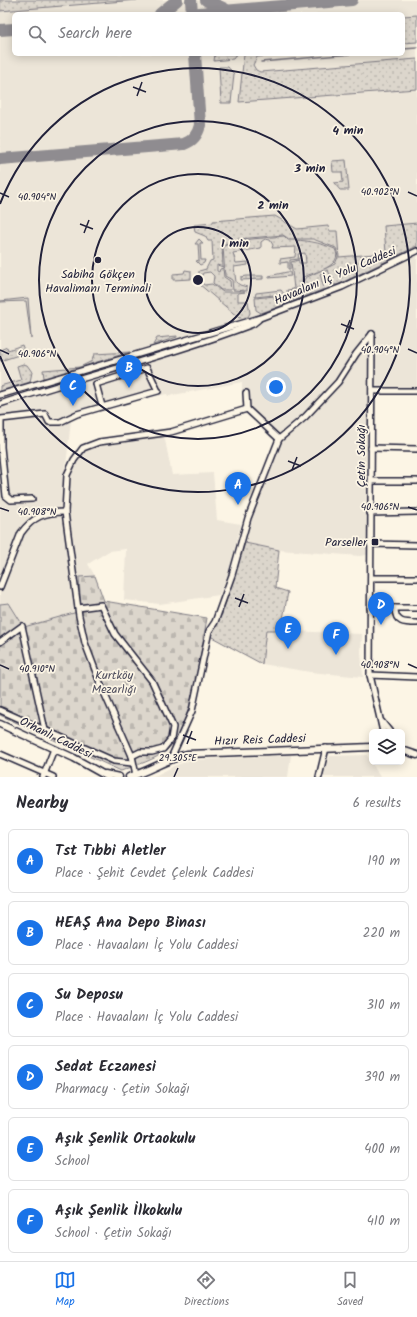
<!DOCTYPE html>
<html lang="en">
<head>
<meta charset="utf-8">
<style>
	:root { --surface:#fff; --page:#f7f7f7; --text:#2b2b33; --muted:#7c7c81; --line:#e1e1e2; --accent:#1a73e8 }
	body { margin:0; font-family:Kalam,sans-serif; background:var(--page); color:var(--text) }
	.controls { position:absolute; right:12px; bottom:12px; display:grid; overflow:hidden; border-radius:6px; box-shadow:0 2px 10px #0003 }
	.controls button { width:36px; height:36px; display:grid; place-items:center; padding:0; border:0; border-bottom:1px solid var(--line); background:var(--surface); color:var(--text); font:20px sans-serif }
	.you { position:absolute; left:276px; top:387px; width:14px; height:14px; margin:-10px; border:3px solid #fff; border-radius:50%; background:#1a73e8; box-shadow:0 0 0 6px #1a73e833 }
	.badge { display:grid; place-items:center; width:26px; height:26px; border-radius:50%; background:var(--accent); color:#fff; font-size:13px; font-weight:700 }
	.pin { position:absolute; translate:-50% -33px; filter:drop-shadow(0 1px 2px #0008) }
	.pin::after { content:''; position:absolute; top:21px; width:14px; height:12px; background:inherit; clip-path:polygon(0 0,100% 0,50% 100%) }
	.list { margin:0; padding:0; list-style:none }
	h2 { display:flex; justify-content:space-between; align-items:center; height:52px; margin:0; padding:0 16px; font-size:17px }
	h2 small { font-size:13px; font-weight:400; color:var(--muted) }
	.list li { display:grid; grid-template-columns:26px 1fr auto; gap:12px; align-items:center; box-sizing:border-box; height:64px; margin:0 8px 8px; padding:0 8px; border:1px solid var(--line); border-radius:6px }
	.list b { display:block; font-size:15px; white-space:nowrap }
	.list p { margin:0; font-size:13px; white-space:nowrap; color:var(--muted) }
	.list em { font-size:13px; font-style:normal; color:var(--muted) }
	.icon { flex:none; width:22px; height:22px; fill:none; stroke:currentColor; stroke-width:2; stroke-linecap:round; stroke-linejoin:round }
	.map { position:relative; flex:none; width:417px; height:777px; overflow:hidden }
	.search { position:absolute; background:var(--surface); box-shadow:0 2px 10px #0003; left:12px; right:12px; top:12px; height:44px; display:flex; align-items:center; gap:10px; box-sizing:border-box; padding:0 14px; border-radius:6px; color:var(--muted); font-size:15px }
	.sheet { height:484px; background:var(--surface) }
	nav { display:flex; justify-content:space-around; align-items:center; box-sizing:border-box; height:56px; border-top:1px solid var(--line); background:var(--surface); font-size:11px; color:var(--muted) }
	nav a { display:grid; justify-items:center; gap:2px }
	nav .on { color:var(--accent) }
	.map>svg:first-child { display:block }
	.built { fill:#ece5d8; fill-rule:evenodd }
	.grass { fill:url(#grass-dots); stroke:#7f7c84 }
	.cemetery { fill:url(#cemetery-stones); stroke:#7f7c84 }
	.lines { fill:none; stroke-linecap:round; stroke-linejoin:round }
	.stream { stroke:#78757e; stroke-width:1.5 }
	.taxiway { stroke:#8f8c90; stroke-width:12 }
	.minor-casing { stroke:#22223b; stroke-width:8 }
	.tertiary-casing { stroke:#22223b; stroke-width:9 }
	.minor { stroke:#fcf5e5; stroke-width:5 }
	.tertiary { stroke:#fcf5e5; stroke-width:6 }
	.ticks { fill:none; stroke:#22223b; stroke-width:1.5 }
	.ring { fill:none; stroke:#22223b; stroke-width:2 }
	.poi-dot { fill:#22223b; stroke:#fcf5e5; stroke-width:1.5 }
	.labels { text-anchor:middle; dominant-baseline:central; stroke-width:3.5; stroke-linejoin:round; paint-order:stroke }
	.poi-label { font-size:12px; fill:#22223b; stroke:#fcf5e5 }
	.street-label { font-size:12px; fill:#22223b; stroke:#fcf5e5 }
	.park-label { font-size:12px; fill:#504f5f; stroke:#fcf5e5 }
	.ticks-label { font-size:10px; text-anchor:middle; fill:#22223b; stroke:#fcf5e5; stroke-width:3.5; stroke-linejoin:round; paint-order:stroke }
	.centre { fill:#22223b; stroke:#fcf5e5; stroke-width:2 }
	.ring-label { font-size:12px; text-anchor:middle; font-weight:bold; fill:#22223b; stroke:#fcf5e5; stroke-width:3.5; stroke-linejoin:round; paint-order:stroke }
</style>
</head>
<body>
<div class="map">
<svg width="417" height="777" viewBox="0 0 417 777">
	<defs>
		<pattern id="grass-dots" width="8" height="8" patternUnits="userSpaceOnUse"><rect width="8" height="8" fill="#dcd6cc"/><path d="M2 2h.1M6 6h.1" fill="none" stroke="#bcb7b0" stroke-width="1.8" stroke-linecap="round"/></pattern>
		<pattern id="cemetery-stones" width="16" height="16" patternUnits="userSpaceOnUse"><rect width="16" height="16" fill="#dcd6cc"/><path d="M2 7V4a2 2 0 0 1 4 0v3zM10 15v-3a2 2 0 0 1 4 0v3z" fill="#bcb7b0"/></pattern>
	</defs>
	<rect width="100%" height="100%" fill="#fcf5e5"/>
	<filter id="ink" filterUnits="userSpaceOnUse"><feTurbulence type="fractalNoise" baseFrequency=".025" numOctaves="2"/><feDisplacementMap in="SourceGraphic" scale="8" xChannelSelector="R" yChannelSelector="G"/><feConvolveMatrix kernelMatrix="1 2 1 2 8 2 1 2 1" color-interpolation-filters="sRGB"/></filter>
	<g filter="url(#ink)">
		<g class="built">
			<path d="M0 0H417V393H373L374 554 360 556 279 550 245 543 252 517 282 441 242 406V382L168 396 167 394 119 403 71 420 65 475V478L74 453 83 444 163 430 172 475 213 473 217 520 241 524 229 572 219 595 160 604 124 600 126 549 109 551 88 564 95 576 79 577 81 611 24 627 9 603 0 604ZM14 14H403V54H14Z"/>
			<polygon points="266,630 362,634 361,652 363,677 310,672 262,664"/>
			<polygon points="291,755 288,777 153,777 174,766 191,760"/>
			<polygon points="367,755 380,777 321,777 330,756"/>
		</g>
		<g class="grass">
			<polygon points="0,0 137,0 0,11"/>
			<polygon points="417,15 417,42 403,43 403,16"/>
			<polygon points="215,54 237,54 233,59 214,61"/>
			<polygon points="244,54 281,54 257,57 253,65 256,70 260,72 417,59 417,89 239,102"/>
			<polygon points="219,67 228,67 234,74 231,103 221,103"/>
			<polygon points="346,160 349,190 340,190 334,183 343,182 342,172 333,172 332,161"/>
			<polygon points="275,216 297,229 328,226 329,231 337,231 339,257 386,253 384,226 417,223 417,246 337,285 333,284 328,270 320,274 324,289 294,301 288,294 301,288 305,278 335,264 338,257 336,248 313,239 289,239 283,235 239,239 236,243 222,244 223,267 217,265 217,271 219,272 220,269 223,268 224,277 230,281 231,290 221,290 213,283 214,276 210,272 203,273 200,280 204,285 212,284 223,292 245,292 238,293 238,301 248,301 250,313 248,317 239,318 199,284 199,271 206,269 210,261 213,260 212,241 208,241 205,236 195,232 194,225 213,223 213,221"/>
			<path d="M284 236 288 240C306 240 318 242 335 249 344 266 315 272 303 277L300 287 287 292V290L294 289 291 262 299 260V263H306L305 253 298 254 299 259 290 260V269H288V262L280 263V259L295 257 296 247 272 248 273 245 270 240 265 239 261 242V248L233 253 236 263 248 262V265L234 267 236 282 240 285 247 287V291L233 290 232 280 225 276 223 246 236 244 241 240Z"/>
			<polygon points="199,239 203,243 200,243 201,260 205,260 204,263 200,265 196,261 199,260 198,244 195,244"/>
			<polygon points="185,270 191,271 191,279 173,280 173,274 184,273"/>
			<polygon points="287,272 290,272 291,276 269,278 269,276"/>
			<polygon points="247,276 263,276 263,279 241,280 241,277"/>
			<polygon points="281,290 284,294 255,297 256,293"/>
			<polygon points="285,295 292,302 261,313 256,310 255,298"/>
			<polygon points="28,298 31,338 26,301 0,302 0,301"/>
			<polygon points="177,336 177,337 153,345 157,338"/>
			<polygon points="22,345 25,353 0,361 0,350 7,347 8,350"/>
			<polygon points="130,352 44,378 43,370 80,367 92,361 94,354"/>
			<polygon points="23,364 27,365 32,372 30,382 0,391 0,386 21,380 17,366"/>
			<polygon points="245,543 279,550 275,588 288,592 281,630 266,630 262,664 210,636 222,614"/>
		</g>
		<path class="cemetery" d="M95 576 104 601 207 618C201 652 192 725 168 749 156 760 136 765 121 771L0 715V604L9 603 24 627 81 611 79 577Z"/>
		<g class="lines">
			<g class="stream">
				<polyline points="403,49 417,48"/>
				<polyline points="261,62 351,54"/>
			</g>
			<g class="taxiway">
				<polyline points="191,0 192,14"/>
				<polyline points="206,0 225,9"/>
				<polyline points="160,14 177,0"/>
				<polyline points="188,14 352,0"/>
				<polyline points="0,30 14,29"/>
				<path d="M0 159 184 144C193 141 198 134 200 125L195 54"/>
			</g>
			<g class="minor-casing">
				<g id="minor">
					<polyline points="372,334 370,675 383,732"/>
					<polyline points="372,391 417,391"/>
					<polyline points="246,393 247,409 279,439"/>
					<polyline points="0,395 260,318 342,287 417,251"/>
					<path d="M0 404C84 376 169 356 253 324L258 320"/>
					<polyline points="371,448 417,449"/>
					<polyline points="371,481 417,481"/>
					<polyline points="32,499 11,500 6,496 1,447 1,419 45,414 49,422 60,422 77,414 158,391 147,368 96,384 102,406"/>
					<polyline points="370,513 417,512"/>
					<polyline points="370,544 417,545"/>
					<polyline points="371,578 417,578"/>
					<path d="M0 587 21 533C33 517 44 512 65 512"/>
					<polyline points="78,608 101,605 115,634 152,681 173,727 171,739 163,749 152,752 140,752 132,756"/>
					<polyline points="370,608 417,608"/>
					<path d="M395 608C395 623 404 623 417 623"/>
					<polyline points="0,642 22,626 45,730"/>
					<polyline points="370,675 417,677"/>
					<polyline points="0,710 114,761 132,763"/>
					<polyline points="382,722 390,732"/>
					<polyline points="0,754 53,777"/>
					<polyline points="171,758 192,711 209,631 215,622 232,575 248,518 279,439 305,417 338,382 356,354 372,334"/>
					<polyline points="136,775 132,756 102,688 85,643 79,616 65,512 67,475 74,460 83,448 99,442 171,432 247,409"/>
					<polyline points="43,777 54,749"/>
					<polyline points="319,777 326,748"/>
				</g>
			</g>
			<g class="tertiary-casing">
				<g id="tertiary">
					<polyline points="0,724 74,758 108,777"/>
					<polyline points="402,750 417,755"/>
					<polyline points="105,774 119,777"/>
					<path d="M129 777C150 771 166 759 188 754L372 747"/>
				</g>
			</g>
			<use href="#minor" class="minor"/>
			<use href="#tertiary" class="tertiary"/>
		</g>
	</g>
	<path class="ticks" d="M133 87 146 92M137 96 142 82M408 192 417 196M0 193 9 197M80 224 93 229M84 233 89 220M341 324 354 329M345 333 350 320M408 349 417 353M0 350 9 354M288 461 301 466M292 470 297 457M408 507 417 510M0 508 9 511M235 598 248 603M239 607 244 594M408 664 417 668M0 665 9 669M183 735 196 740M187 744 192 731M174 777 178 768"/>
	<g class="ring">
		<circle cx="198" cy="280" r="53"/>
		<circle cx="198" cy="280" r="106"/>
		<circle cx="198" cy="280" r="159"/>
		<path d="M0 204A212 212 0 1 1 0 356"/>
	</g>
	<g class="poi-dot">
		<circle cx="98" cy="260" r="4"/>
		<rect x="371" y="538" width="8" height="8" rx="2"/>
	</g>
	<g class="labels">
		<g class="poi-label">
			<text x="98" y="274">Sabiha Gökçen<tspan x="98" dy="14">Havalimanı Terminali</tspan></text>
			<text x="367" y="542" text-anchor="end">Parseller</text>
		</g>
		<g class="street-label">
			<text transform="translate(335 276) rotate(-23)">Havaalanı İç Yolu Caddesi</text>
			<text transform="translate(361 456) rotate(-90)">Çetin Sokağı</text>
			<text transform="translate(56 738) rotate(26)">Orhanlı Caddesi</text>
			<text transform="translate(260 740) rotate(-2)">Hızır Reis Caddesi</text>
		</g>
		<g class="park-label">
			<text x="114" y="675">Kurtköy<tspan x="114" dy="14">Mezarlığı</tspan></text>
		</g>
	</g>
	<g class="ticks-label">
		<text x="380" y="195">40.902°N</text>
		<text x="37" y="200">40.904°N</text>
		<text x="380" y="353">40.904°N</text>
		<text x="37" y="357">40.906°N</text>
		<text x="380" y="510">40.906°N</text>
		<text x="37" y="515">40.908°N</text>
		<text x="380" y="668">40.908°N</text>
		<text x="37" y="672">40.910°N</text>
		<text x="178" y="761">29.305°E</text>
	</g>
	<circle cx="198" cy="280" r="6" class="centre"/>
	<g class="ring-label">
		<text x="348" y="134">4 min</text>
		<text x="310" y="172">3 min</text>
		<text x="273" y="209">2 min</text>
		<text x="235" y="247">1 min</text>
	</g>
</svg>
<div class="controls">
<button><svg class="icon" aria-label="layers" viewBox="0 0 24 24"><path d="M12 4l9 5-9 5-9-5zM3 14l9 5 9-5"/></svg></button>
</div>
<div class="you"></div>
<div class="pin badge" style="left:238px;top:505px">A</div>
<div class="pin badge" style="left:129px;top:388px">B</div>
<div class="pin badge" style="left:73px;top:406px">C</div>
<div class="pin badge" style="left:381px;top:625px">D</div>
<div class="pin badge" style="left:288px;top:649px">E</div>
<div class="pin badge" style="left:336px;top:655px">F</div>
<div class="search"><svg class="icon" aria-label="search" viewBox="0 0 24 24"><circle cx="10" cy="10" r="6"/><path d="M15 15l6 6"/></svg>Search here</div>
</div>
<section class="sheet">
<h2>Nearby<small>6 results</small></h2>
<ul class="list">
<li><span class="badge">A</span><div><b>Tst Tıbbi Aletler</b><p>Place · Şehit Cevdet Çelenk Caddesi</p></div><em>190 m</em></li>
<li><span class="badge">B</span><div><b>HEAŞ Ana Depo Binası</b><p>Place · Havaalanı İç Yolu Caddesi</p></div><em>220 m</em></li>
<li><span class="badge">C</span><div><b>Su Deposu</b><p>Place · Havaalanı İç Yolu Caddesi</p></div><em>310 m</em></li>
<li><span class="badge">D</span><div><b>Sedat Eczanesi</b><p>Pharmacy · Çetin Sokağı</p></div><em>390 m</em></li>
<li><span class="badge">E</span><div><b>Aşık Şenlik Ortaokulu</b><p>School</p></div><em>400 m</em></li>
<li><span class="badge">F</span><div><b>Aşık Şenlik İlkokulu</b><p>School · Çetin Sokağı</p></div><em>410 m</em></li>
</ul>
</section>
<nav>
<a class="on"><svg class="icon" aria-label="map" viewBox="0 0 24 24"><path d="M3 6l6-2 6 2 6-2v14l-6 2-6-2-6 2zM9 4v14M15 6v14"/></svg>Map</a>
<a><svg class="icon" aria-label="directions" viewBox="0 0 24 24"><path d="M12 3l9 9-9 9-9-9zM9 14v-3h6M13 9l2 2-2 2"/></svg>Directions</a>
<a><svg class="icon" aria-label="saved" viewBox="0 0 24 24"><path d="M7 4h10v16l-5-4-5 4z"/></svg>Saved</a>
</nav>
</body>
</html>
